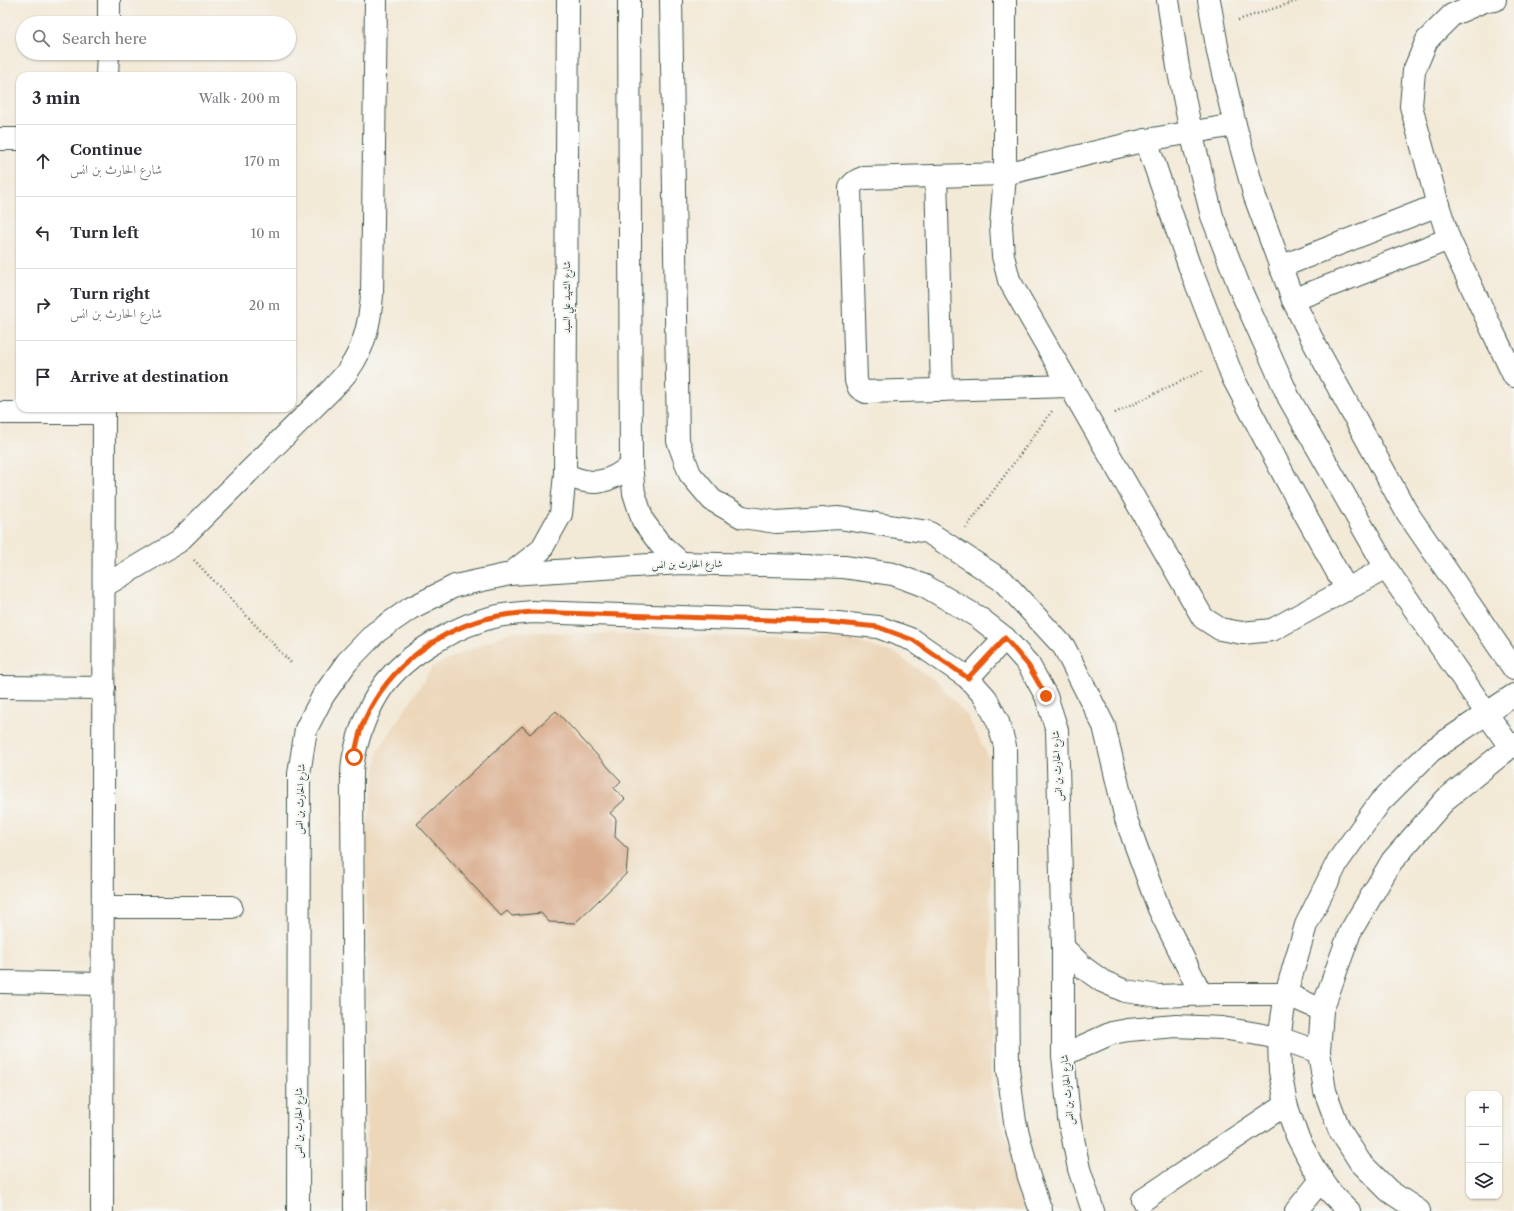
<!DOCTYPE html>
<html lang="en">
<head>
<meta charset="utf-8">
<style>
	:root { --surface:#fff; --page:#f2f2f3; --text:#2b2b33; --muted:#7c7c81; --line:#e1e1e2 }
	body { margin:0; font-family:"Libre Caslon Text",Amiri,serif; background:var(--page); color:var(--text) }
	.controls { position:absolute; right:12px; bottom:12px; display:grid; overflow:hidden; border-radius:8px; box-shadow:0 1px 3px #0004 }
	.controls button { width:36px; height:36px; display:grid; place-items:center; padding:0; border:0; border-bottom:1px solid var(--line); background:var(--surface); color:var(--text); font:20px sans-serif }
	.stop { position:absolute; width:12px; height:12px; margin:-9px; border:3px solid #ea580c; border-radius:50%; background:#fff }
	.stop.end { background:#ea580c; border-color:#fff; box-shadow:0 1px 4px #0008 }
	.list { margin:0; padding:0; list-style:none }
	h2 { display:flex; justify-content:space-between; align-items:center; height:52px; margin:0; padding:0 16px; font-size:17px }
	h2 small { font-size:13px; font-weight:400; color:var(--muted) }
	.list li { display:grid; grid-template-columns:26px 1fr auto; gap:12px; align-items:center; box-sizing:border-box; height:72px; padding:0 16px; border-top:1px solid var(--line) }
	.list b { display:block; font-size:15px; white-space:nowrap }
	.list p { margin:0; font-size:13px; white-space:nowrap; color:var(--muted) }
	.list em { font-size:13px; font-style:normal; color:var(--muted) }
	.icon { flex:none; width:22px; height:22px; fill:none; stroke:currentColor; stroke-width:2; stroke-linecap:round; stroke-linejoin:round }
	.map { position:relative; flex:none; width:1514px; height:1211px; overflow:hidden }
	.search { position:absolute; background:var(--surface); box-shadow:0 1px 3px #0004; left:16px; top:16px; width:280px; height:44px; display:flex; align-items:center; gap:10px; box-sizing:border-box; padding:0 14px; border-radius:22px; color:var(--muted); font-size:15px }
	.panel { position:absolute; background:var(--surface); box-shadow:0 1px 3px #0004; left:16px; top:72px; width:280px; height:340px; border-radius:12px }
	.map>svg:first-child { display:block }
	.built { fill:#ecd7ba }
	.building { fill:#daad8e }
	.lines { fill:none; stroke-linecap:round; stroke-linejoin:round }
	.minor-casing { stroke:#3f574c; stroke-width:24 }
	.path { stroke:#3f574c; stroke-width:2.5; stroke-dasharray:1 3; stroke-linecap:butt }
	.minor { stroke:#fff; stroke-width:22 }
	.route { stroke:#ea580c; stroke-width:5 }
	.labels { text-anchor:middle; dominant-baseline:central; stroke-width:4; stroke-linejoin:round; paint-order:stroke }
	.street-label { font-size:10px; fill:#1f3d34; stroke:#f6f6f2 }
</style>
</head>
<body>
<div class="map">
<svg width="1514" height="1211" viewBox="0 0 1514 1211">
	<rect width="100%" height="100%" fill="#f6f6f2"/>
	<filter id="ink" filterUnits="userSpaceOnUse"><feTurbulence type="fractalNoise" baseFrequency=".025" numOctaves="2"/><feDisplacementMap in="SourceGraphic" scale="8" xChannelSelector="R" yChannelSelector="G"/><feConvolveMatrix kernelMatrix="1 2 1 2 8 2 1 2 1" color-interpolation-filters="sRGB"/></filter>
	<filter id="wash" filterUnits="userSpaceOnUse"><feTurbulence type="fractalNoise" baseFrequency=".012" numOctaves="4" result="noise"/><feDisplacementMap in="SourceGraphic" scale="16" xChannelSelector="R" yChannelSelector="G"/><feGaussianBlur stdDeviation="0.9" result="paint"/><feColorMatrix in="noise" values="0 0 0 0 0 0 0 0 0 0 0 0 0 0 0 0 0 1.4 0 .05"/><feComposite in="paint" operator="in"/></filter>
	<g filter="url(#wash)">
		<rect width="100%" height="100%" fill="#f3e9d7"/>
		<polygon class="built" points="513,631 850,640 896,654 936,681 968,717 990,760 991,1088 1030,1211 367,1211 366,837 378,751 433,666"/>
		<g id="blocks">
			<polygon class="building" points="556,711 621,781 614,788 625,799 610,813 616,819 615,837 628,849 626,874 575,923 549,922 541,913 512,916 507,911 501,916 417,824 522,726 530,734"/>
		</g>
	</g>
	<g filter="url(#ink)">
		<use href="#blocks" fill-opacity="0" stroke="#3f574c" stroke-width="1"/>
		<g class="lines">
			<g class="minor-casing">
				<g id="minor">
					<polyline points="629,0 631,465 634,493 643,521 660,544 681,563"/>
					<polyline points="671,0 678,441 690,474 712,500 742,517 776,522 839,518 928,532 1003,581 1064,647 1104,726 1126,819 1159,909 1201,994"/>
					<polyline points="1005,0 1005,174 1001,226 1003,256 1009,280 1203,618 1220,629 1242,633 1272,630 1386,568"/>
					<polyline points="1168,0 1178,67 1191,132 1212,216 1241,291 1289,398 1386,568 1510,747"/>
					<polyline points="1209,0 1218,52 1235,125 1255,197 1293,300 1314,343 1406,511 1514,669"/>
					<polyline points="1495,0 1484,1 1452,15 1427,40 1414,71 1411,106 1438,205 1449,239 1514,376"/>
					<polyline points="109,23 109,0"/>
					<polyline points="107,76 108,53"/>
					<polyline points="0,139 20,139"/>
					<polyline points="1146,140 1189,265 1233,378 1287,481 1347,590"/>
					<polyline points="936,176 942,390"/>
					<polyline points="1280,267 1438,205"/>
					<polyline points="1293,300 1449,239"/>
					<path d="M1070 386 866 392 859 388 856 381 850 188C853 182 857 180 863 178L1005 174 1146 140 1235 125"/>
					<polyline points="0,413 104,413"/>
					<path d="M565 474C591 487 609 484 631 465"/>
					<polyline points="510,574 541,550 561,514 565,474 568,0"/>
					<path d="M104 586 178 542 333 388C338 382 345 376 349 369 365 347 370 321 372 295L376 0"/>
					<polyline points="968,678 1005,638"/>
					<polyline points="0,687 104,688"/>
					<polyline points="103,907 231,907"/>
					<polyline points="1063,947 1084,968 1102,981 1125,991 1159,996 1213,994 1286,994 1322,1010"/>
					<polyline points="0,982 102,984"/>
					<polyline points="1063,1055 1112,1033 1128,1030 1176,1026 1222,1028 1252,1033 1279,1038 1319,1052"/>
					<polyline points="1143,1200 1286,1104"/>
					<polyline points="102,1211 104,408"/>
					<polyline points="298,1211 299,774 306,729 323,696 347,662 375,633 411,608 455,586 510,574 681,563 844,567 893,574 925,586 978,617 1005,638 1029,665 1046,696 1057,730 1063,947 1063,1055 1069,1118 1079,1169 1093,1211"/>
					<path d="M355 1211 352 795C352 783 351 768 354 756 359 732 369 706 383 686 407 653 459 624 498 616 509 614 521 613 532 612L827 622 878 627 913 640 968 678 986 698 998 722 1005 746 1008 1069 1015 1122 1029 1177 1041 1211"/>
					<polyline points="1296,1211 1322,1179"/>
					<polyline points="1349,1211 1331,1193 1312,1165 1297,1136 1286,1104 1280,1071 1279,1038 1286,994 1306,925 1338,861 1380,802 1431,751 1514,695"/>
					<polyline points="1419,1211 1389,1191 1360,1162 1339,1129 1325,1091 1319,1052 1322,1010 1350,932 1392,861 1446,799 1514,744"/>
				</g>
			</g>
			<g class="path">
				<polyline points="1238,20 1300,0"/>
				<polyline points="1115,413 1204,370"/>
				<polyline points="966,528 1052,411"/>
				<polyline points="194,560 292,664"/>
			</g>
			<use href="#minor" class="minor"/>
		</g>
	</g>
	<g class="lines" filter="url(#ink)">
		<path class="route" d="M354 757C357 745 359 730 365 719 389 666 441 627 498 616 509 614 521 613 532 612L828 622 878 627 913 640 968 678 1005 638 1028 665 1046 696"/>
	</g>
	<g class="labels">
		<g class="street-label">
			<text transform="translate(566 297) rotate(-90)">شارع الشهيد علي السيد</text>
			<text transform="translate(687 564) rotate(-1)">شارع الحارث بن انس</text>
			<text transform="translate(1057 766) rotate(-93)">شارع الحارث بن انس</text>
			<text transform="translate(300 799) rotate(-88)">شارع الحارث بن انس</text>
			<text transform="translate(1067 1090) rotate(-95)">شارع الحارث بن انس</text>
			<text transform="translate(298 1123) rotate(-90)">شارع الحارث بن انس</text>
		</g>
	</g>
</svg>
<div class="controls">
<button>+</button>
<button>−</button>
<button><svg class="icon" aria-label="layers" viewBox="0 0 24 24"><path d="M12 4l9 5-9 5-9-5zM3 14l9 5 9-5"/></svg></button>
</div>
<div class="stop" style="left:354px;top:757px"></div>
<div class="stop end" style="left:1046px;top:696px"></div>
<div class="search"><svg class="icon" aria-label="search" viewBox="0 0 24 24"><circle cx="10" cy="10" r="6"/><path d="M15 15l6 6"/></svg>Search here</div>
<section class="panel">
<h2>3 min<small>Walk · 200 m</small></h2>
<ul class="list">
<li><svg class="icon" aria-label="ahead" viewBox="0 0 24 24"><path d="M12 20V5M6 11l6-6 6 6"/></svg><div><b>Continue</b><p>شارع الحارث بن انس</p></div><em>170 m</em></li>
<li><svg class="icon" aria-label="left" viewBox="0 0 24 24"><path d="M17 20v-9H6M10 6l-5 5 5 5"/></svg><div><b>Turn left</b></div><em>10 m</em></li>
<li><svg class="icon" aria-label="right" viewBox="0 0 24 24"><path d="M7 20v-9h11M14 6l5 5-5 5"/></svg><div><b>Turn right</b><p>شارع الحارث بن انس</p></div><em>20 m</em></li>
<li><svg class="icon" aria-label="arrive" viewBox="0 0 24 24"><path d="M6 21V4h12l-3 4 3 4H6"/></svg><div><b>Arrive at destination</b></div></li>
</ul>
</section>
</div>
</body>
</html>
